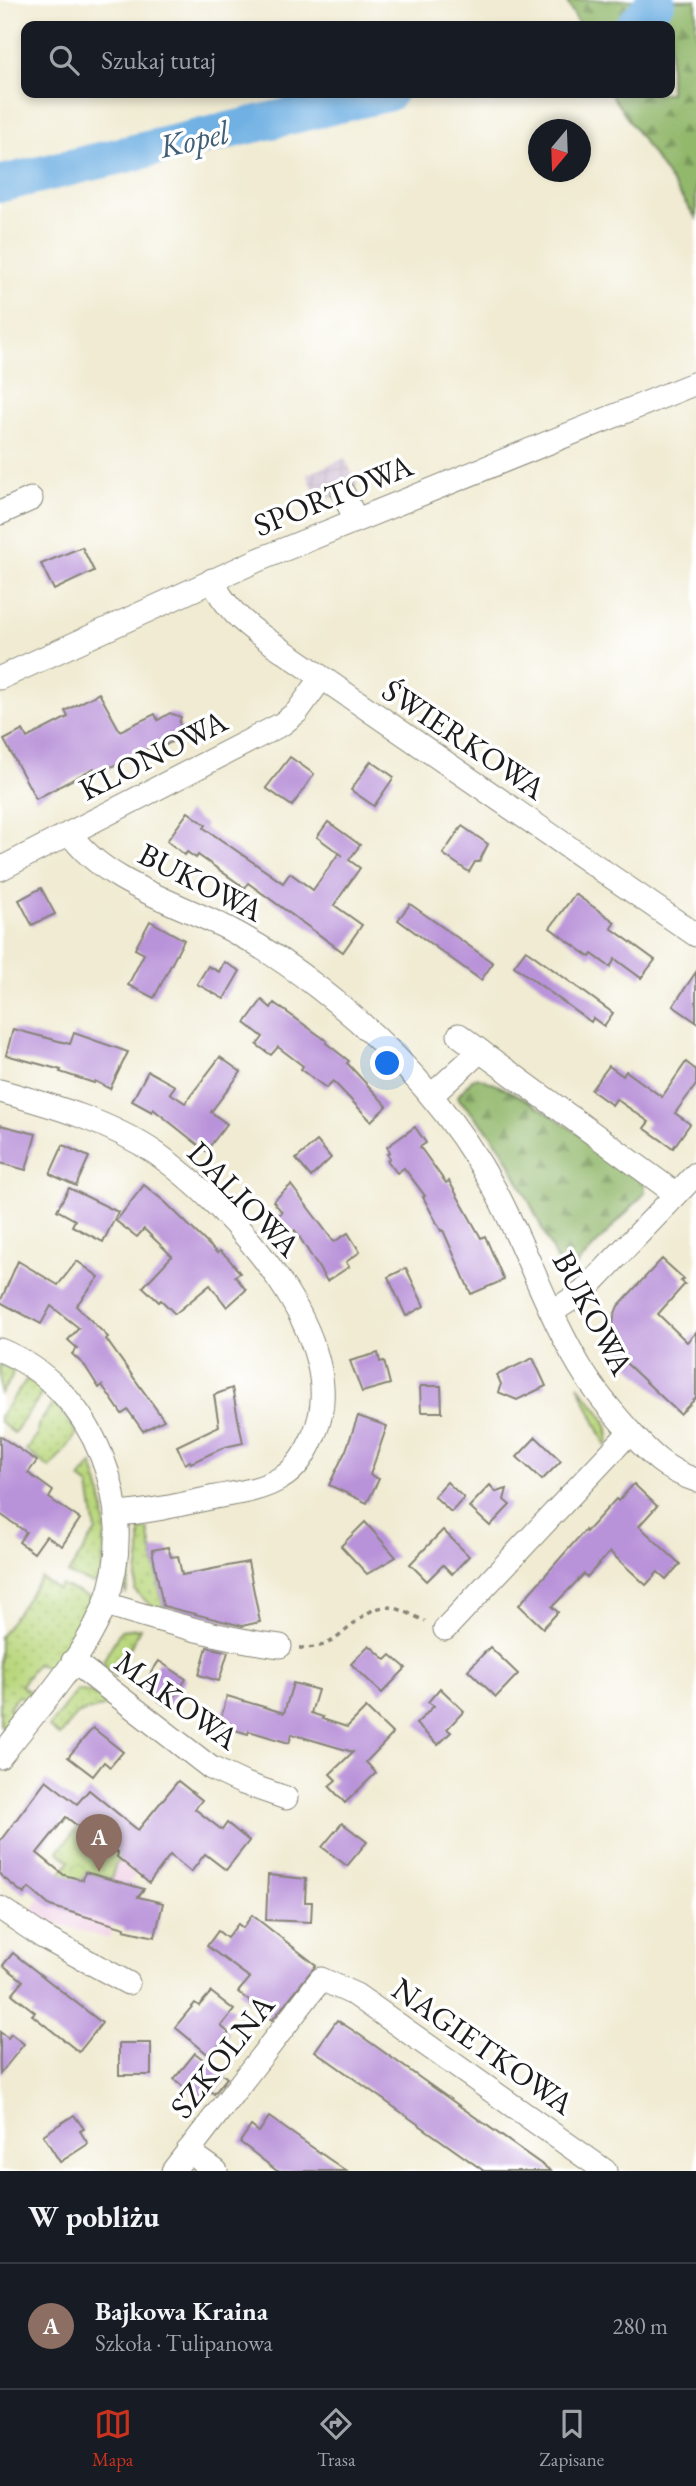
<!DOCTYPE html>
<html lang="pl">
<head>
<meta charset="utf-8">
<style>
	:root { --surface:#171b24; --page:#20242c; --text:#f1f3f6; --muted:#9ea1a6; --line:#363941; --accent:#c8321e }
	body { margin:0; font-family:"EB Garamond",serif; background:var(--page); color:var(--text) }
	.compass { position:absolute; left:528px; top:119px; width:63px; height:63px; border-radius:50%; background:var(--surface); box-shadow:0 4px 10px #0003; rotate:199deg }
	.you { position:absolute; left:388px; top:1064px; width:24px; height:24px; margin:-18px; border:5px solid #fff; border-radius:50%; background:#1a73e8; box-shadow:0 0 0 10px #1a73e833 }
	.badge { display:grid; place-items:center; width:46px; height:46px; border-radius:50%; background:var(--accent); color:#fff; font-size:23px; font-weight:700 }
	.pin { position:absolute; translate:-50% -58px; filter:drop-shadow(0 2px 4px #0008) }
	.pin::after { content:''; position:absolute; top:37px; width:24px; height:21px; background:inherit; clip-path:polygon(0 0,100% 0,50% 100%) }
	.list { margin:0; padding:0; list-style:none }
	h2 { display:flex; justify-content:space-between; align-items:center; height:91px; margin:0; padding:0 28px; font-size:30px }
	h2 small { font-size:23px; font-weight:400; color:var(--muted) }
	.list li { display:grid; grid-template-columns:46px 1fr auto; gap:21px; align-items:center; box-sizing:border-box; height:126px; padding:0 28px; border-top:2px solid var(--line) }
	.list b { display:block; font-size:26px; white-space:nowrap }
	.list p { margin:0; font-size:23px; white-space:nowrap; color:var(--muted) }
	.list em { font-size:23px; font-style:normal; color:var(--muted) }
	.icon { flex:none; width:38px; height:38px; fill:none; stroke:currentColor; stroke-width:2; stroke-linecap:round; stroke-linejoin:round }
	.map { position:relative; flex:none; width:696px; height:2171px; overflow:hidden }
	.search { position:absolute; background:var(--surface); box-shadow:0 4px 10px #0003; left:21px; right:21px; top:21px; height:77px; display:flex; align-items:center; gap:18px; box-sizing:border-box; padding:0 24px; border-radius:14px; color:var(--muted); font-size:26px }
	.sheet { height:217px; background:var(--surface) }
	nav { display:flex; justify-content:space-around; align-items:center; box-sizing:border-box; height:98px; border-top:2px solid var(--line); background:var(--surface); font-size:19px; color:var(--muted) }
	nav a { display:grid; justify-items:center; gap:4px }
	nav .on { color:var(--accent) }
	.map>svg:first-child { display:block }
	.built { fill:#f0d0e5 }
	.industrial { fill:url(#industrial-grid) }
	.grass { fill:url(#grass-dots); stroke:#6a7a4c; stroke-width:2 }
	.forest { fill:url(#forest-firs); stroke:#576a44; stroke-width:2 }
	.park { fill:url(#park-crowns); stroke:#6a7a4c; stroke-width:2 }
	.lines { fill:none; stroke-linecap:round; stroke-linejoin:round }
	.river { stroke:#6fb0e3; stroke-width:37 }
	.building { fill:#b993d9 }
	.minor-casing { stroke:#868477; stroke-width:25 }
	.path { stroke:#868477; stroke-width:3.5; stroke-dasharray:5 5; stroke-linecap:butt }
	.minor { stroke:#fff; stroke-width:23 }
	.labels { text-anchor:middle; dominant-baseline:central; stroke-width:7; stroke-linejoin:round; paint-order:stroke }
	.street-label { font-size:32px; fill:#1c1c1c; stroke:#fff }
	.water-label { font-size:33px; font-style:italic; fill:#415f76; stroke:#fff }
</style>
</head>
<body>
<div class="map">
<svg width="696" height="2171" viewBox="0 0 696 2171">
	<defs>
		<pattern id="industrial-grid" width="8" height="8" patternUnits="userSpaceOnUse" patternTransform="scale(1.75)"><rect width="8" height="8" fill="#cebed2"/><path d="M0 4h8M4 0v8" fill="none" stroke="#b0a3b4"/></pattern>
		<pattern id="grass-dots" width="8" height="8" patternUnits="userSpaceOnUse" patternTransform="scale(1.75)"><rect width="8" height="8" fill="#b9d77d"/><path d="M2 2h.1M6 6h.1" fill="none" stroke="#9eb86b" stroke-width="1.8" stroke-linecap="round"/></pattern>
		<pattern id="forest-firs" width="22" height="20" patternUnits="userSpaceOnUse" patternTransform="scale(1.75)"><rect width="22" height="20" fill="#92b86c"/><path d="M5 1l3.5 6h-7zM16 11l3.5 6h-7z" fill="#769558"/></pattern>
		<pattern id="park-crowns" width="20" height="18" patternUnits="userSpaceOnUse" patternTransform="scale(1.75)"><rect width="20" height="18" fill="#b9d77d"/><path d="M2 6a3 3 0 1 1 6 0M12 15a3 3 0 1 1 6 0" fill="none" stroke="#9eb86b"/></pattern>
	</defs>
	<rect width="100%" height="100%" fill="#fff"/>
	<filter id="ink" filterUnits="userSpaceOnUse"><feTurbulence type="fractalNoise" baseFrequency=".0143" numOctaves="2"/><feDisplacementMap in="SourceGraphic" scale="14" xChannelSelector="R" yChannelSelector="G"/><feConvolveMatrix kernelMatrix="1 2 1 2 8 2 1 2 1" color-interpolation-filters="sRGB"/></filter>
	<filter id="wash" filterUnits="userSpaceOnUse"><feTurbulence type="fractalNoise" baseFrequency=".00686" numOctaves="4" result="noise"/><feDisplacementMap in="SourceGraphic" scale="28" xChannelSelector="R" yChannelSelector="G"/><feGaussianBlur stdDeviation="1.57" result="paint"/><feColorMatrix in="noise" values="0 0 0 0 0 0 0 0 0 0 0 0 0 0 0 0 0 1.4 0 .05"/><feComposite in="paint" operator="in"/></filter>
	<g filter="url(#wash)">
		<rect width="100%" height="100%" fill="#f0ebd2"/>
		<polygon class="built" points="89,1790 158,1846 120,1894 109,1939 31,1915 37,1902 70,1861 58,1851 89,1813 78,1804"/>
		<polygon class="industrial" points="345,458 358,486 331,498 316,496 307,474"/>
		<g class="grass">
			<polygon points="0,1364 13,1370 11,1379 0,1394"/>
			<polygon points="27,1379 44,1391 14,1433 0,1422 0,1416"/>
			<path d="M578 1385C591 1403 617 1424 606 1446Z"/>
			<path d="M52 1405 58 1407 77 1432C74 1441 57 1459 50 1468L26 1450 37 1435 38 1425Z"/>
			<path d="M92 1464C107 1504 109 1539 99 1581L94 1584 68 1574 96 1531 89 1486 80 1479Z"/>
			<polygon points="134,1527 131,1571 126,1593 122,1586 129,1536"/>
			<polygon points="140,1530 148,1530 164,1610 150,1605 135,1591 140,1554"/>
			<polygon points="41,1578 58,1590 61,1585 94,1599 85,1620 51,1669 37,1664 21,1685 31,1693 26,1700 18,1695 9,1708 17,1714 6,1729 0,1725 0,1637"/>
			<polygon points="140,1628 116,1676 115,1676 106,1668 103,1661 121,1630"/>
			<polygon points="77,1690 91,1693 110,1705 77,1714 60,1736 49,1727"/>
		</g>
		<g class="forest">
			<polygon points="566,0 696,0 696,218 610,93 670,93 670,26 580,26"/>
			<path d="M477 1077C539 1099 592 1145 645 1183V1193L573 1269 561 1270 533 1209 503 1151 490 1133 459 1099 458 1096 472 1079Z"/>
		</g>
		<polygon class="park" points="78,1827 93,1838 95,1835 131,1845 115,1866 111,1879 86,1872 83,1880 50,1886 70,1861 58,1851"/>
		<g class="lines">
			<g class="river">
				<polyline points="634,26 657,0"/>
				<polyline points="0,184 388,93"/>
			</g>
		</g>
		<g id="blocks">
			<g class="building">
				<polygon points="82,547 94,571 54,590 41,564"/>
				<polygon points="99,693 120,731 155,714 158,720 170,713 181,717 179,723 185,735 160,748 157,744 97,774 94,768 36,799 4,740 23,730 27,738 68,717 65,711"/>
				<polygon points="290,757 314,774 292,806 266,788"/>
				<polygon points="371,761 394,777 374,806 351,790"/>
				<polygon points="188,812 206,825 204,828 283,883 290,873 313,890 339,853 343,856 317,837 328,822 360,845 349,860 360,868 334,905 362,925 343,952 248,883 245,888 198,855 196,858 187,852 185,855 167,841"/>
				<polygon points="462,826 488,844 479,862 475,862 469,872 443,854"/>
				<polygon points="41,888 55,914 32,925 19,900"/>
				<polygon points="575,894 615,922 611,928 655,960 641,978 615,959 610,967 592,954 590,957 550,928"/>
				<polygon points="410,904 493,963 481,980 398,920"/>
				<polygon points="150,921 184,940 154,998 128,985 144,954 135,949"/>
				<polygon points="526,950 613,1013 604,1026 593,1018 591,1022 514,966"/>
				<polygon points="224,962 240,971 224,999 197,984 208,966 219,972"/>
				<polygon points="696,972 696,1022 673,1006"/>
				<polygon points="262,1000 271,1008 274,1003 327,1041 326,1043 349,1061 347,1063 387,1106 371,1121 333,1081 326,1088 301,1069 303,1066 278,1047 271,1055 257,1045 263,1037 245,1023"/>
				<polygon points="13,1029 70,1044 74,1033 128,1052 110,1089 95,1081 94,1083 60,1072 61,1070 6,1055"/>
				<polygon points="220,1057 241,1072 211,1112 227,1124 206,1151 153,1109 152,1112 132,1101 148,1071 175,1086 170,1093 185,1103"/>
				<polygon points="686,1062 696,1070 696,1085 675,1113 690,1124 673,1148 644,1128 649,1122 616,1099 612,1105 591,1090 609,1066 623,1076 626,1071 662,1097"/>
				<polygon points="0,1125 36,1134 26,1170 0,1163"/>
				<polygon points="415,1127 426,1143 420,1147 446,1183 449,1181 481,1238 485,1236 504,1280 471,1294 443,1230 441,1231 423,1197 425,1196 404,1168 397,1173 387,1160 390,1158 387,1154 390,1152 387,1147"/>
				<polygon points="317,1141 331,1158 311,1177 296,1159"/>
				<polygon points="63,1145 89,1157 76,1186 50,1174"/>
				<polygon points="144,1185 165,1202 217,1253 220,1251 228,1258 240,1273 235,1276 246,1290 227,1307 210,1285 175,1314 161,1300 159,1302 143,1287 172,1256 144,1229 137,1237 116,1221"/>
				<polygon points="291,1185 334,1242 348,1233 360,1252 346,1262 349,1267 327,1281 295,1230 291,1234 276,1217 282,1212 273,1201"/>
				<polygon points="69,1188 118,1212 103,1242 72,1226 75,1220 57,1210"/>
				<polygon points="662,1259 684,1279 681,1281 685,1284 658,1314 687,1342 696,1332 696,1398 680,1414 626,1363 615,1347 612,1337 614,1316 618,1306"/>
				<polygon points="18,1261 58,1285 77,1261 99,1277 76,1306 108,1337 106,1339 164,1420 143,1431 128,1410 122,1414 102,1385 99,1388 85,1366 72,1354 77,1348 68,1340 79,1328 51,1306 41,1324 0,1302"/>
				<polygon points="406,1268 424,1306 406,1316 388,1277"/>
				<polygon points="378,1353 380,1362 384,1361 390,1384 362,1392 350,1361"/>
				<polygon points="533,1358 546,1386 517,1400 498,1392 501,1384 497,1375"/>
				<polygon points="420,1386 441,1386 442,1412 421,1412"/>
				<polygon points="232,1388 243,1443 225,1447 191,1463 190,1461 185,1464 177,1446 219,1426 214,1395"/>
				<polygon points="358,1416 387,1426 370,1475 379,1479 367,1503 329,1485 346,1450"/>
				<polygon points="0,1436 37,1461 28,1473 53,1491 49,1498 80,1519 62,1546 46,1536 34,1553 19,1542 26,1532 0,1514"/>
				<polygon points="536,1437 561,1461 542,1480 517,1457"/>
				<polygon points="447,1482 464,1498 451,1512 434,1496"/>
				<polygon points="634,1484 657,1506 639,1526 680,1564 666,1579 658,1572 646,1585 610,1552 587,1577 584,1574 552,1607 558,1612 543,1628 519,1605 585,1530 586,1532 616,1499 618,1501"/>
				<polygon points="490,1485 496,1492 507,1489 504,1500 510,1505 490,1526 469,1507"/>
				<polygon points="365,1522 396,1557 367,1574 341,1546"/>
				<polygon points="443,1530 469,1556 452,1574 443,1565 427,1581 410,1564"/>
				<polygon points="168,1547 171,1557 178,1556 182,1575 248,1562 260,1622 242,1626 163,1606 152,1550"/>
				<polygon points="369,1645 386,1660 391,1655 406,1668 382,1693 351,1664"/>
				<polygon points="207,1647 228,1652 219,1681 199,1675"/>
				<polygon points="490,1647 518,1674 496,1697 468,1670"/>
				<polygon points="159,1661 186,1679 168,1707 140,1689"/>
				<polygon points="293,1683 318,1690 311,1713 323,1717 322,1719 347,1727 366,1708 393,1734 366,1762 376,1773 345,1803 329,1786 336,1780 330,1774 353,1752 292,1734 289,1743 249,1731 248,1734 219,1725 227,1696 284,1713"/>
				<polygon points="440,1688 464,1711 447,1729 451,1732 438,1745 416,1724 434,1706 428,1702"/>
				<polygon points="93,1728 123,1752 110,1767 104,1762 93,1776 68,1757"/>
				<polygon points="46,1780 77,1804 89,1790 138,1830 178,1781 202,1800 195,1809 222,1830 227,1823 249,1841 226,1870 205,1854 191,1872 170,1855 149,1883 117,1857 118,1853 95,1835 93,1838 66,1817 37,1853 64,1875 83,1880 85,1872 144,1889 138,1897 163,1903 155,1937 124,1930 125,1928 50,1906 29,1888 24,1894 0,1875 0,1841"/>
				<polygon points="342,1823 367,1842 347,1866 322,1847"/>
				<polygon points="268,1875 306,1879 305,1902 312,1902 311,1922 266,1920"/>
				<polygon points="252,1915 316,1965 272,2020 238,1992 250,1978 207,1946 218,1931 227,1938 238,1924 243,1928"/>
				<polygon points="13,1953 102,2023 79,2052 32,2015 35,2012 12,1994 23,1981 3,1965"/>
				<polygon points="211,1992 234,2010 221,2026 229,2033 210,2056 175,2027 195,2003 199,2006"/>
				<polygon points="337,2020 357,2033 551,2171 484,2171 315,2051"/>
				<polygon points="0,2032 8,2038 11,2034 24,2044 0,2074"/>
				<rect x="119" y="2043" width="32" height="32"/>
				<polygon points="195,2053 227,2078 214,2094 209,2090 201,2101 174,2079"/>
				<polygon points="74,2115 84,2129 80,2131 88,2144 60,2162 43,2135"/>
				<polygon points="269,2117 289,2131 346,2171 277,2171 240,2142 251,2126 259,2132"/>
			</g>
		</g>
	</g>
	<g filter="url(#ink)">
		<use href="#blocks" fill-opacity="0" stroke="#868477" stroke-width="2"/>
		<g class="lines">
			<g class="minor-casing">
				<g id="minor">
					<polyline points="343,493 356,520"/>
					<polyline points="0,513 31,499"/>
					<path d="M212 580C224 606 243 623 266 639L696 935"/>
					<polyline points="0,678 258,560 696,383"/>
					<path d="M70 833C101 881 177 903 227 928 260 945 291 966 320 989 390 1044 451 1109 494 1188 527 1249 549 1319 587 1378 600 1398 615 1415 630 1432L445 1629"/>
					<polyline points="0,869 282,724 297,712 321,679"/>
					<polyline points="459,1035 480,1051"/>
					<path d="M0 1091C54 1106 110 1122 157 1154 228 1204 358 1343 313 1437 306 1453 297 1469 281 1478 262 1490 237 1493 215 1497 183 1504 150 1512 116 1514"/>
					<polyline points="432,1095 480,1051 676,1194"/>
					<polyline points="553,1311 583,1292 696,1174"/>
					<path d="M0 1350C95 1388 141 1510 105 1604 85 1657 35 1712 0 1757"/>
					<path d="M630 1432C650 1454 667 1471 696 1480"/>
					<path d="M105 1604C164 1621 219 1639 280 1646"/>
					<polyline points="73,1661 211,1768 243,1783 286,1798"/>
					<polyline points="0,1908 43,1937 128,1983"/>
					<polyline points="188,2151 216,2171"/>
					<polyline points="173,2171 321,1979 356,1995 605,2171"/>
				</g>
			</g>
			<path class="path" d="M299 1648C311 1648 322 1647 332 1641 349 1631 366 1606 388 1607 401 1608 413 1616 425 1621"/>
			<use href="#minor" class="minor"/>
		</g>
	</g>
	<g class="labels">
		<g class="street-label">
			<text transform="translate(333 495) rotate(-22)">SPORTOWA</text>
			<text transform="translate(464 739) rotate(34)">ŚWIERKOWA</text>
			<text transform="translate(153 755) rotate(-27)">KLONOWA</text>
			<text transform="translate(201 882) rotate(27)">BUKOWA</text>
			<text transform="translate(244 1199) rotate(46)">DALIOWA</text>
			<text transform="translate(593 1313) rotate(62)">BUKOWA</text>
			<text transform="translate(177 1700) rotate(36)">MAKOWA</text>
			<text transform="translate(483 2046) rotate(35)">NAGIETKOWA</text>
			<text transform="translate(222 2056) rotate(-52)">SZKOLNA</text>
		</g>
		<g class="water-label">
			<text transform="translate(194 139) rotate(-13)">Kopel</text>
		</g>
	</g>
</svg>
<svg class="compass" viewBox="-18 -18 36 36"><path d="M0-13l5 13h-10z" fill="#e53935"/><path d="M0 13l5-13h-10z" fill="#9ea1a6"/></svg>
<div class="you"></div>
<div class="pin badge" style="left:99px;top:1872px;background:#8d6e63">A</div>
<div class="search"><svg class="icon" aria-label="search" viewBox="0 0 24 24"><circle cx="10" cy="10" r="6"/><path d="M15 15l6 6"/></svg>Szukaj tutaj</div>
</div>
<section class="sheet">
<h2>W pobliżu<small></small></h2>
<ul class="list">
<li><span class="badge" style="background:#8d6e63">A</span><div><b>Bajkowa Kraina</b><p>Szkoła · Tulipanowa</p></div><em>280 m</em></li>
</ul>
</section>
<nav>
<a class="on"><svg class="icon" aria-label="map" viewBox="0 0 24 24"><path d="M3 6l6-2 6 2 6-2v14l-6 2-6-2-6 2zM9 4v14M15 6v14"/></svg>Mapa</a>
<a><svg class="icon" aria-label="directions" viewBox="0 0 24 24"><path d="M12 3l9 9-9 9-9-9zM9 14v-3h6M13 9l2 2-2 2"/></svg>Trasa</a>
<a><svg class="icon" aria-label="saved" viewBox="0 0 24 24"><path d="M7 4h10v16l-5-4-5 4z"/></svg>Zapisane</a>
</nav>
</body>
</html>
